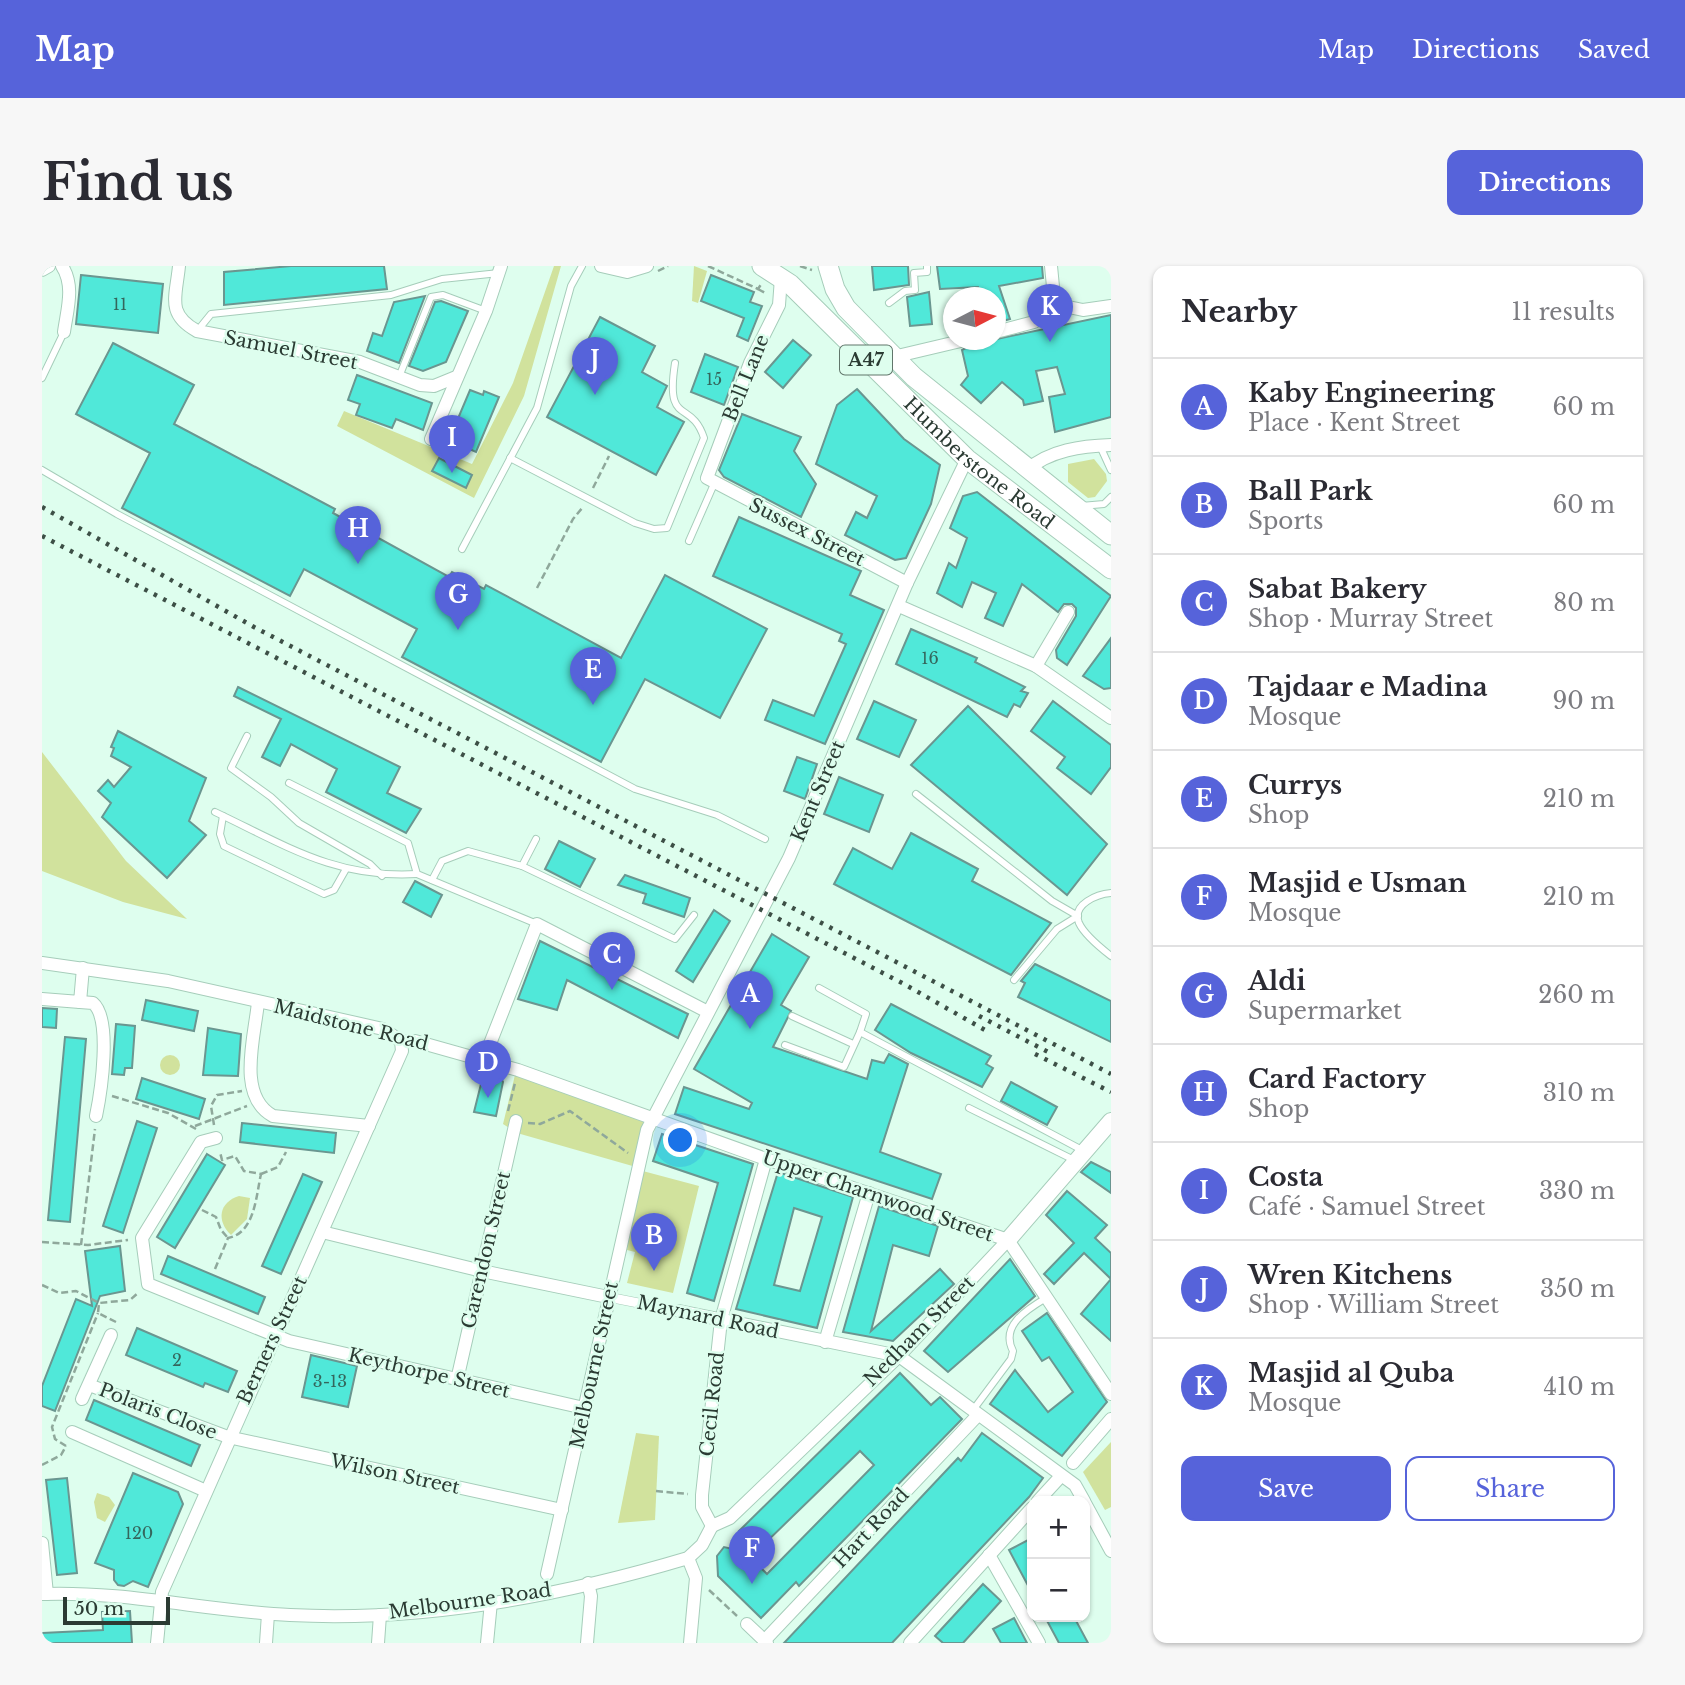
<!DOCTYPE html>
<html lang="en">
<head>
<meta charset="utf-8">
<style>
	:root { --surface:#fff; --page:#f7f7f7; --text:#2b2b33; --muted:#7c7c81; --line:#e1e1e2; --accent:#5663da }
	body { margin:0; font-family:"Libre Baskerville",serif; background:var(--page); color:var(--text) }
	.controls { position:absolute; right:21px; bottom:21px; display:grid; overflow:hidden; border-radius:14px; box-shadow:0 2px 5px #0004 }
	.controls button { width:63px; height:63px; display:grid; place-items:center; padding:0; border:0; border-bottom:2px solid var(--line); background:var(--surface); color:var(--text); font:35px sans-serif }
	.compass { position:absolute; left:901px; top:21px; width:63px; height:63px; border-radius:50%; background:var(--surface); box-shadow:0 2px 5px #0004; rotate:84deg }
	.scale { position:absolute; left:21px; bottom:18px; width:107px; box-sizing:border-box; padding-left:7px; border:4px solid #2b3b33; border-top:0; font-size:19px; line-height:24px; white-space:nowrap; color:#2b3b33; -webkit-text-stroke:5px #defeee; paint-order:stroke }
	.you { position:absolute; left:639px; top:875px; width:24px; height:24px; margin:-18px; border:5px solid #fff; border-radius:50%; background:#1a73e8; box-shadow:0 0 0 10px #1a73e833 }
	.badge { display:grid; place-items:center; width:46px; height:46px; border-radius:50%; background:var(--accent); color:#fff; font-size:23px; font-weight:700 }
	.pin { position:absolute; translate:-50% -58px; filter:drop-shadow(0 2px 4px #0008) }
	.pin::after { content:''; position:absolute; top:37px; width:24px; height:21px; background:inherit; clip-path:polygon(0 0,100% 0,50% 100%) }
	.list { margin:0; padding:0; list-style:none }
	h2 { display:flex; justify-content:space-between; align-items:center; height:91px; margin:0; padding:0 28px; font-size:30px }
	h2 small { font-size:23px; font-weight:400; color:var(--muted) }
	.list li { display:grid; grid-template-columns:46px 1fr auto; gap:21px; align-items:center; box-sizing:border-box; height:98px; padding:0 28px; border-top:2px solid var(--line) }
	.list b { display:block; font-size:26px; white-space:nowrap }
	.list p { margin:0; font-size:23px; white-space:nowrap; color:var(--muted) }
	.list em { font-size:23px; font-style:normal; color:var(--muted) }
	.actions { display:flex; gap:14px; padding:21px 28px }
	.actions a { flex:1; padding:16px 0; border:2px solid var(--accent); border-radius:14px; text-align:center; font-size:24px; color:var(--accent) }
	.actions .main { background:var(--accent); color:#fff }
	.map { position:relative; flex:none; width:1069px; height:1377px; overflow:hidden; border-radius:14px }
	header { display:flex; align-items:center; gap:42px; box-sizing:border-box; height:98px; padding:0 35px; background:var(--accent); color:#fff }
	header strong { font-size:33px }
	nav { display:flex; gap:38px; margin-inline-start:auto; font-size:24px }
	.intro { display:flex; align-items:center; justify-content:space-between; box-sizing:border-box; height:168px; padding:0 42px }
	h1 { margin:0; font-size:49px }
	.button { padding:18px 32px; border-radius:14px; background:var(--accent); color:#fff; font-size:24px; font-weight:700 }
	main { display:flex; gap:42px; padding:0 42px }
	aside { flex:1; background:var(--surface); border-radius:14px; box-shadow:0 2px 5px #0004 }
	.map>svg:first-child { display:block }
	.green { fill:#d1e29d }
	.building { fill:#50e8d9; stroke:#6a9690; stroke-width:2; fill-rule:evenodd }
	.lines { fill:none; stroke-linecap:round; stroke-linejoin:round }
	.service-casing { stroke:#a6cdba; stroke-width:8 }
	.pedestrian-casing { stroke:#a6cdba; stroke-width:10 }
	.minor-casing { stroke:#a6cdba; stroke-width:14 }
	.tertiary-casing { stroke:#a6cdba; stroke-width:18 }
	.primary-casing { stroke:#a6cdba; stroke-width:21 }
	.path { stroke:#8fa89b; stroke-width:2.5; stroke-dasharray:7 3.5; stroke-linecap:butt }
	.service { stroke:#fff; stroke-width:6 }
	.pedestrian { stroke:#fff; stroke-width:9 }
	.minor { stroke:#fff; stroke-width:12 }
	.tertiary { stroke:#fff; stroke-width:16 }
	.primary { stroke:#fff; stroke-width:19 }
	.rail { stroke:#3d4f46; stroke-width:4.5; stroke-dasharray:3.5 7; stroke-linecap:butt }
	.labels { text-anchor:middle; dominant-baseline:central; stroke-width:5; stroke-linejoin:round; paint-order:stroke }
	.number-label { font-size:16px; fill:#34665c }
	.shield { fill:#defeee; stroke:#61766b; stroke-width:2 }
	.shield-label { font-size:18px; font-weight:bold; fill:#2b3b33 }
	.street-label { font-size:19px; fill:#2b3b33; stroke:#defeee }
</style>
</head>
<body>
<header>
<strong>Map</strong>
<nav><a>Map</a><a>Directions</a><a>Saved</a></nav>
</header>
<div class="intro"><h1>Find us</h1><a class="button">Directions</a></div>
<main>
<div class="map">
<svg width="1069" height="1377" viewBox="0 0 1069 1377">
	<rect width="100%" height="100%" fill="#defeee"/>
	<g class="green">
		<polygon points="512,0 519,0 482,130 432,232 295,160 302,145 430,198 471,117"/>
		<polygon points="652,0 665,5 656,37 650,35"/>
		<polygon points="1052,193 1064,208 1065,215 1053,231 1046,232 1026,216 1026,198"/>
		<polygon points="0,486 84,595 145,653 81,636 0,605"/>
		<circle cx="128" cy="799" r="10"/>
		<polygon points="474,805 610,851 594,901 475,867 461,858"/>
		<polygon points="597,904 657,920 631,1027 585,1017 593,986 585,984"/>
		<path d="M197 930 208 932 205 953 189 969C174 955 177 936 197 930Z"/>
		<polygon points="594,1167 617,1170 613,1254 576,1257"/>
		<polygon points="1069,1176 1069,1241 1063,1244 1041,1206"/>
		<polygon points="55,1227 67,1231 73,1239 63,1256 55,1252 52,1236"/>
	</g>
	<g class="building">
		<polygon points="249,0 342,0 345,23 182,39 182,6"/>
		<polygon points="830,0 866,0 867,19 832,24"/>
		<polygon points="895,0 1000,0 1001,12 957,20 968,53 954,57 954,32 938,32 936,21 898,23"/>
		<polygon points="39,9 121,18 116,67 34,58"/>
		<polygon points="669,9 712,26 708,36 720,40 706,75 695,70 702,52 659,35"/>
		<polygon points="887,26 890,58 868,60 865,31"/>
		<polygon points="383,30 357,97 325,85 331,67 340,70 352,36"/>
		<polygon points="399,35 426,45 404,96 381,105 367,100 393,36"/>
		<polygon points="1069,49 1069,151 1013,166 1007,131 1023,128 1015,101 994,105 1001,135 982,139 981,134 960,116 939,137 919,119 926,110 920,84 931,78"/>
		<polygon points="558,51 613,80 600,106 625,120 615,141 642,156 614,209 505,151"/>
		<polygon points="751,74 769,89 741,122 723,106"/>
		<polygon points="71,77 152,119 132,158 293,243 291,247 407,311 410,306 442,323 444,319 579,392 623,309 725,363 678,452 603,413 559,496 360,391 375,363 262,303 248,330 80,242 108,187 34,148"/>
		<polygon points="663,88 696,101 682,139 649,126"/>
		<polygon points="315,109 390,137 381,164 354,153 350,162 314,149 318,138 306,134"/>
		<polygon points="815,123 862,173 898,199 889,238 864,292 853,294 803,269 814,246 825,252 835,230 774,198 795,139"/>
		<polygon points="428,124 441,129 442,125 457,131 434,186 411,176 417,164 412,162"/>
		<polygon points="700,148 759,171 752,185 774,218 759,251 682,211 677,204"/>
		<polygon points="397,192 430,209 424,222 390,205"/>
		<polygon points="935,226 1069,330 1025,399 1015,392 1014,384 1034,350 1034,342 1030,338 1022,338 1016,346 980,318 961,360 943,352 954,327 930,316 920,341 895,327 907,297 914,302 925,272 908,262 921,230"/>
		<polygon points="697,251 819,305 808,329 842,344 783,478 723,454 731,434 772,450 804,378 797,375 800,368 671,310"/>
		<polygon points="869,363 935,392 933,396 983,421 979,425 986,427 978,441 972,438 965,451 854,398"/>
		<polygon points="1069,372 1069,422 1062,423 1041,410"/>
		<polygon points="196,421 358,501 345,527 379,543 364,567 284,526 295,503 249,478 238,500 220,491 239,453 192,430"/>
		<polygon points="832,435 874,454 857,491 815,473"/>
		<polygon points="1011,435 1069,479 1069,501 1049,528 1015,502 1023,491 989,465"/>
		<polygon points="926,440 1065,578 1025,629 869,499"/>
		<polygon points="76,465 164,512 147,555 164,569 125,612 60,551 69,537 56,525 66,514 72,521 89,501 69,490 72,482 69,481"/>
		<polygon points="755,491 775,498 763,533 742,525"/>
		<polygon points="797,511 841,529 827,566 782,548"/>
		<polygon points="869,567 936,603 930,615 1009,657 969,709 792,618 811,582 850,603"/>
		<polygon points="517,575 553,593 538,621 503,603"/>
		<polygon points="583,609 648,632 642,651 601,637 604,628 576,619"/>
		<polygon points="373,615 400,629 389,651 361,636"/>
		<polygon points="672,644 688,655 651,716 634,705"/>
		<polygon points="730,668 767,691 739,739 749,745 731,781 825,813 830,794 842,797 847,788 866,798 838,886 899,908 890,933 633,848 642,821 707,843 710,837 652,803"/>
		<polygon points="498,675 646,748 636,772 525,714 515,744 476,733"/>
		<polygon points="993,698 1069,735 1069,776 976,731 983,717 979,715"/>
		<polygon points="104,734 156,745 152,765 100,754"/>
		<polygon points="849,738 949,790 944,798 951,802 940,821 869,787 833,764"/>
		<polygon points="0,742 15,743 14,762 0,761"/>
		<polygon points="74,758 93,760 90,802 83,802 82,809 70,808"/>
		<polygon points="166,762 199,768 196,810 161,809"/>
		<polygon points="23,771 44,773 28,956 6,954"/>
		<polygon points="442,806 459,812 461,816 454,850 432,846"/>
		<polygon points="100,812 163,833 157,853 94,833"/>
		<polygon points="969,816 1015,841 1005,859 959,835"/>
		<polygon points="95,855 115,862 81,967 61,960"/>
		<polygon points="200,857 294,867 292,887 198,876"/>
		<polygon points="620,868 711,898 672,1035 645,1027 676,917 611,895"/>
		<polygon points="165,888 183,899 133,982 115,971"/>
		<polygon points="1049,896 1069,906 1069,927 1039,906"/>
		<path d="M736 906 811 931 775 1062 694 1043ZM752 942 780 951 758 1025 732 1019Z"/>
		<polygon points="261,908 280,916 239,1008 220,1000"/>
		<polygon points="1025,925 1065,959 1053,972 1069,987 1069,1013 1042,987 1012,1018 1002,1008 1032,977 1004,949"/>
		<polygon points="837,940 896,960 887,990 851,979 829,1065 898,1003 912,1018 851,1075 801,1066"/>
		<polygon points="78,980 83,1025 58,1030 13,1145 0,1140 0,1120 34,1033 50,1040 43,985"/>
		<polygon points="126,990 223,1031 216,1048 119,1008"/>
		<polygon points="968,993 993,1030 906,1106 882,1085"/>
		<polygon points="1069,1013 1069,1075 1039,1048"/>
		<polygon points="1005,1047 1065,1136 1020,1190 948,1138 973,1104 1006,1146 1031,1126 1007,1091 1000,1095 980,1065"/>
		<polygon points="95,1062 195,1105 186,1126 163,1117 161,1121 84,1089"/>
		<polygon points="269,1089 315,1100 306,1141 260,1131"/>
		<polygon points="858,1107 889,1139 898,1131 920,1153 757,1320 754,1316 719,1352 676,1310 675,1290 682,1281 713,1288 709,1292 725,1308 832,1199 818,1185 716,1284 697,1265"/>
		<polygon points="52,1134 158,1179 149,1200 44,1154"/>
		<polygon points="940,1167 1001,1212 987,1231 850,1377 742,1377 916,1192 919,1195"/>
		<polygon points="91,1207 136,1226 141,1238 106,1321 91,1315 82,1320 76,1319 72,1314 72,1304 53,1297"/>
		<polygon points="25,1212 35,1307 15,1309 4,1214"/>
		<polygon points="990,1272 990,1327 967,1284"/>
		<polygon points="941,1318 959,1335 921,1377 901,1377 893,1370"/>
		<polygon points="88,1345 90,1377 0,1377 0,1367 61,1364 60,1346"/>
		<polygon points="1003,1351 1032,1351 1046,1377 1017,1377"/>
		<polygon points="972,1352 985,1377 959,1377 951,1363"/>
	</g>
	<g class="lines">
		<g class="service-casing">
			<g id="service">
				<polyline points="847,37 863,25 873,24 872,7 885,6 885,0"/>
				<polyline points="156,64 169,48 349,29 400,13 457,7"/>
				<polyline points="357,111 389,31 401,29 444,45"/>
				<polyline points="0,112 22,66"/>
				<polyline points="1058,180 1069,204"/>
				<path d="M468 192 593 257 612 263 625 262 662 172C649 132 623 162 633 97"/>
				<polyline points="0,204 75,248 593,523 675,549 723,573"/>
				<polyline points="1039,240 1062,238 1069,231"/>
				<polyline points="647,275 672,218"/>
				<polyline points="420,283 495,142 529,20 540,0"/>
				<polyline points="205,470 189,502 229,531 257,557 328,598 340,610"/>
				<polyline points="247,517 366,577 375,608 495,658"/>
				<polyline points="874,528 1010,635 1036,650 1015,663 972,714"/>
				<path d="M173 546C243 579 294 613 375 608"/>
				<polyline points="181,550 178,568 182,580 282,628 292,624 304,603"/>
				<polyline points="480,600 633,673 652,649"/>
				<polyline points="390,614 400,595 426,585 480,600 494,573"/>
				<path d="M1069 627C1056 628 1029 638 1037 657 1042 668 1060 683 1069 690"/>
				<polyline points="777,722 824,748 818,766 1040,884"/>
				<polyline points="750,750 811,778"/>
				<polyline points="743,779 802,801 818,766"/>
				<polyline points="927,842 1032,894"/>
				<path d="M931 1144 969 1093 971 1085C958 1060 984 1044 1004 1032"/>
			</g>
		</g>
		<g class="pedestrian-casing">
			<polyline id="pedestrian" points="566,1031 637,1045"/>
		</g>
		<g class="minor-casing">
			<g id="minor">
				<path d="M20 0C33 20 25 44 22 66"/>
				<path d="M137 0C134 31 124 48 155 65L318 96 378 119 392 120 414 111"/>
				<polyline points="559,0 585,6 605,0"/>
				<polyline points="1009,0 1012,31 1017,39"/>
				<polyline points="0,4 7,0"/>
				<polyline points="739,12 737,39 708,97 665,212 865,317"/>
				<polyline points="1017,39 1041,44 1069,40"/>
				<polyline points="954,66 992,56 1017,39"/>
				<polyline points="851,91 923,74"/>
				<polyline points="389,173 444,45 459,0"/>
				<path d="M985 204C1008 184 1040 180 1069 179"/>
				<polyline points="857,340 994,400 1069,452"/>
				<polyline points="994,400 1026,346"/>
				<polyline points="0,697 126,715 341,763 359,775 373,775 476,804 724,893 966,974 1069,1128"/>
				<polyline points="0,733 38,736 41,702"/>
				<path d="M38 736 51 737C70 753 59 826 54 850"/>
				<path d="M216 736C213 770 194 830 231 850L327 860"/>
				<polyline points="442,793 495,658 666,746"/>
				<polyline points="174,872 159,876 100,972 106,1018 247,1075 542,1142"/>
				<polyline points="280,966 440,1005 566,1031"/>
				<polyline points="637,1045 857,1090 1033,1219 1042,1235"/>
				<polyline points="783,1076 827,927"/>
				<polyline points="415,1114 474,855"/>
				<polyline points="47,1119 186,1171 520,1244"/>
				<polyline points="40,1133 69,1069"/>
				<polyline points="30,1166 164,1225"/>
				<polyline points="1031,1197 1069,1153"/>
				<polyline points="996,1235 1019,1210"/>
				<polyline points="1043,1237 1069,1285"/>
				<polyline points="670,1260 688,1252 857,1090 966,974"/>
				<polyline points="670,1260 660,1241 660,1229 679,1054 724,893"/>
				<polyline points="0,1277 5,1328"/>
				<polyline points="947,1289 997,1377"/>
				<polyline points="646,1292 654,1312 648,1377"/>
				<polyline points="505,1308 605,864 747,592 865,317 925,193"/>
				<path d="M0 1328C84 1325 165 1345 248 1349 381 1356 519 1330 646 1292L660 1279 670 1260"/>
				<polyline points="705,1358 725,1377"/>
				<polyline points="722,1375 936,1149"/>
				<polyline points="115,1377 120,1326 360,785 359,775"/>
				<polyline points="224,1377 226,1348"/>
				<polyline points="336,1377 338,1349"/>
				<polyline points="445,1377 449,1336"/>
				<polyline points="545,1377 549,1330 546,1317"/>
				<polyline points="868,1377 990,1242"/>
			</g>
		</g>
		<g class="tertiary-casing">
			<polyline id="tertiary" points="966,974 1069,855"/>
		</g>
		<g class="primary-casing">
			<g id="primary">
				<path id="s1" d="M720 0 748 18 925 193 1069 303"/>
				<polyline points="786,0 793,23 804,42 872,111 1069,269"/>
			</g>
		</g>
		<g class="path">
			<polyline points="666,0 716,23 720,17"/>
			<polyline points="758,0 770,4"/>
			<polyline points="616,5 626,0"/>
			<polyline points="716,23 725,28"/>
			<polyline points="551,222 567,190"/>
			<polyline points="495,322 531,253 541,241"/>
			<polyline points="70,830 126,847 154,863"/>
			<polyline points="466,845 473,817"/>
			<polyline points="486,857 498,858 528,845 586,887"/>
			<polyline points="172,859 169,840 175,829 200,825"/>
			<polyline points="153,860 205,840"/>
			<polyline points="219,908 236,901 244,886"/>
			<polyline points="160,944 174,951 179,964 186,972"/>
			<polyline points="0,976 46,979 86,974"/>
			<polyline points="39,979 53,863"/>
			<path d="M173 1003 186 972C213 967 214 930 219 908L202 905 193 890 180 894 178 886"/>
			<polyline points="0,1019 17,1027 34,1025 57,1037"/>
			<polyline points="74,1056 56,1047 57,1037 88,1034 96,1027"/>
			<polyline points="24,1180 13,1173 10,1161 56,1047"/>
			<polyline points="0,1199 19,1189 24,1180"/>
			<polyline points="614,1225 646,1228"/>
			<polyline points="667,1324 695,1350"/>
		</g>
		<use href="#service" class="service"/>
		<use href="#pedestrian" class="pedestrian"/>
		<use href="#minor" class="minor"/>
		<use href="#tertiary" class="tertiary"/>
		<use href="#primary" class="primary"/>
		<g class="rail">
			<polyline points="0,241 212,361 1069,808"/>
			<polyline points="0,270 862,718 943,764"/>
			<polyline points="937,750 1008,787"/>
			<polyline points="993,788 1069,826"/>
		</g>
	</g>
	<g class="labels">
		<g class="number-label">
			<text x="78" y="38">11</text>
			<text x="672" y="113">15</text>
			<text x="888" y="392">16</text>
			<text x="135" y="1094">2</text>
			<text x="288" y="1115">3-13</text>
			<text x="97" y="1267">120</text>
		</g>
		<rect class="shield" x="798" y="79.5" width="52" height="29" rx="5"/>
		<g class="shield-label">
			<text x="824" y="94">A47</text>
		</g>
		<g class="street-label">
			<text transform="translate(249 84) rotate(11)">Samuel Street</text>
			<text transform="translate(704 112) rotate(-68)">Bell Lane</text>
			<text stroke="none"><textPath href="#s1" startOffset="294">Humberstone Road</textPath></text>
			<text transform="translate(765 266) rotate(27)">Sussex Street</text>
			<text transform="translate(776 525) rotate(-67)">Kent Street</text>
			<text transform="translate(309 759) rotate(14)">Maidstone Road</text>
			<text transform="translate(836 930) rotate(19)">Upper Charnwood Street</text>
			<text transform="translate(444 984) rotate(-77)">Garendon Street</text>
			<text transform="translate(666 1051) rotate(12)">Maynard Road</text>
			<text transform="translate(877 1065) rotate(-45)">Nedham Street</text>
			<text transform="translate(230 1074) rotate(-65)">Berners Street</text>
			<text transform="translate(552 1099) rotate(-78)">Melbourne Street</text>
			<text transform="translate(387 1107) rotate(13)">Keythorpe Street</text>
			<text transform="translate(670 1138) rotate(-84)">Cecil Road</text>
			<text transform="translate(116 1145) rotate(21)">Polaris Close</text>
			<text transform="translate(353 1208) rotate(12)">Wilson Street</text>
			<text transform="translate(829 1262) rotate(-47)">Hart Road</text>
			<text transform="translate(428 1335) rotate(-8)">Melbourne Road</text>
		</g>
	</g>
</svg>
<div class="controls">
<button>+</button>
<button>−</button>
</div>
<svg class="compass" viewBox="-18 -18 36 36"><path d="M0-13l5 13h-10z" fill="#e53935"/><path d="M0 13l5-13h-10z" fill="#7c7c81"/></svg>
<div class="scale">50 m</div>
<div class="you"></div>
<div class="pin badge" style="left:708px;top:763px">A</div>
<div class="pin badge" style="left:612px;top:1005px">B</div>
<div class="pin badge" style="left:570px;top:724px">C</div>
<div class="pin badge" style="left:446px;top:832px">D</div>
<div class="pin badge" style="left:551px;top:439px">E</div>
<div class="pin badge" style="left:710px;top:1318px">F</div>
<div class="pin badge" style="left:416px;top:364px">G</div>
<div class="pin badge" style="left:316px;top:298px">H</div>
<div class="pin badge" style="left:410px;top:207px">I</div>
<div class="pin badge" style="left:553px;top:129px">J</div>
<div class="pin badge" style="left:1008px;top:76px">K</div>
</div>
<aside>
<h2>Nearby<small>11 results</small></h2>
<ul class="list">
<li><span class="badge">A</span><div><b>Kaby Engineering</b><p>Place · Kent Street</p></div><em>60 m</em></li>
<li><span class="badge">B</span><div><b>Ball Park</b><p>Sports</p></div><em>60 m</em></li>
<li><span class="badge">C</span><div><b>Sabat Bakery</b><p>Shop · Murray Street</p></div><em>80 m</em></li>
<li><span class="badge">D</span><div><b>Tajdaar e Madina</b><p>Mosque</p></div><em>90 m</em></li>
<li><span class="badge">E</span><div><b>Currys</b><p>Shop</p></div><em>210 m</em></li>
<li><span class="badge">F</span><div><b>Masjid e Usman</b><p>Mosque</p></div><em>210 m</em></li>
<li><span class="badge">G</span><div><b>Aldi</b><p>Supermarket</p></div><em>260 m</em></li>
<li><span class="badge">H</span><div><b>Card Factory</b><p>Shop</p></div><em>310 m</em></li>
<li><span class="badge">I</span><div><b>Costa</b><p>Café · Samuel Street</p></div><em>330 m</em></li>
<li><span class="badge">J</span><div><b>Wren Kitchens</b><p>Shop · William Street</p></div><em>350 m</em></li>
<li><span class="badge">K</span><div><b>Masjid al Quba</b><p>Mosque</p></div><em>410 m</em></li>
</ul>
<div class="actions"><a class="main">Save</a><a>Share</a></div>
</aside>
</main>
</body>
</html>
